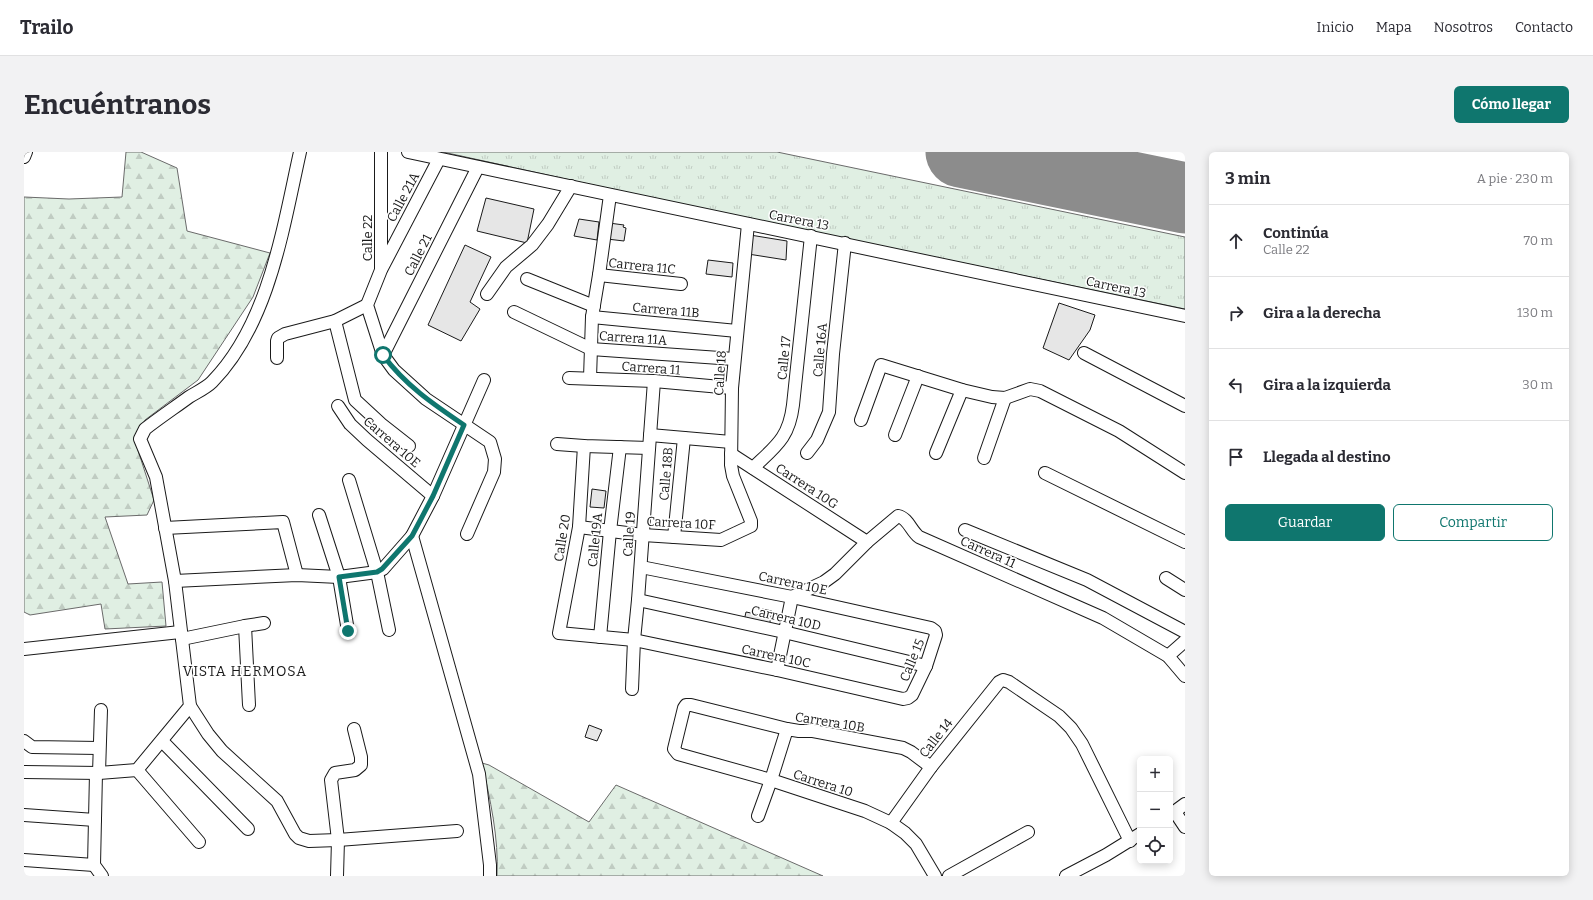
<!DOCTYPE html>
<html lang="es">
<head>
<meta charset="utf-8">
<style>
	:root { --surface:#fff; --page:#f2f2f3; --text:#2b2b33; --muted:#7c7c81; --line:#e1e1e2; --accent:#0f766e }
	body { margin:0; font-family:Bitter,serif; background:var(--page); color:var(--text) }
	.controls { position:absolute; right:12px; bottom:12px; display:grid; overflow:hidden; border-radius:6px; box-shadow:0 2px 10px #0003 }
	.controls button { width:36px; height:36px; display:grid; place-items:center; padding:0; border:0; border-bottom:1px solid var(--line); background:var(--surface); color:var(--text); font:20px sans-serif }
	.stop { position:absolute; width:12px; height:12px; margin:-9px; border:3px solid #0f766e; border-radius:50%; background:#fff }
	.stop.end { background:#0f766e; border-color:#fff; box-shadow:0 1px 4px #0008 }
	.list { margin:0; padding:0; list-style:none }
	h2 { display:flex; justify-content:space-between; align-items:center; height:52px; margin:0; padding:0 16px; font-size:17px }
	h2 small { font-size:13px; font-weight:400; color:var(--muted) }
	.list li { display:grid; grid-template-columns:26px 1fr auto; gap:12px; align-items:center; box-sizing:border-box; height:72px; padding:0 16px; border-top:1px solid var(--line) }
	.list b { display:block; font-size:15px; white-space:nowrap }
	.list p { margin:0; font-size:13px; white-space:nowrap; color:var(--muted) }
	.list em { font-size:13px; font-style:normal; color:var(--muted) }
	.actions { display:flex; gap:8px; padding:12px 16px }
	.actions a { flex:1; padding:9px 0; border:1px solid var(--accent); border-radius:6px; text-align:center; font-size:14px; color:var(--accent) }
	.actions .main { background:var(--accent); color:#fff }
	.icon { flex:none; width:22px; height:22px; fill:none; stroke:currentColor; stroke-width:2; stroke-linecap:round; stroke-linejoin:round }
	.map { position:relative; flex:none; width:1161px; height:724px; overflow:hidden; border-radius:6px }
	header { display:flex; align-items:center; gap:24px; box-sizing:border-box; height:56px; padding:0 20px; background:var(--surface); border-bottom:1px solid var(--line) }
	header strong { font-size:19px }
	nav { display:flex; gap:22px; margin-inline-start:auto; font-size:14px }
	.intro { display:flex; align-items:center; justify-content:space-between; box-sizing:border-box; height:96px; padding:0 24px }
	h1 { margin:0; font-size:28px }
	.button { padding:10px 18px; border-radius:6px; background:var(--accent); color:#fff; font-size:14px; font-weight:700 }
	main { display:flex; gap:24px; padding:0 24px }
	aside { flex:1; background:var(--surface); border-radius:6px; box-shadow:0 2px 10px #0003 }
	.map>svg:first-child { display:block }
	.grass { fill:url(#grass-tufts); stroke:#6a6a6a }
	.forest { fill:url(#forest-firs); stroke:#6a6a6a }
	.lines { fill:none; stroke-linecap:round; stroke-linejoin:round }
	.runway { stroke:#8c8c8c; stroke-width:71 }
	.building { fill:#e6e6e6; stroke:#1a1a1a }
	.minor-casing { stroke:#1a1a1a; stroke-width:14 }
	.minor { stroke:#fff; stroke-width:12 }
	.route { stroke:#0f766e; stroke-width:5 }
	.labels { text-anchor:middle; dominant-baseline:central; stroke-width:3; stroke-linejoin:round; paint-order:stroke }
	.street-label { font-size:13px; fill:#1a1a1a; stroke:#fff }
	.neighbourhood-label { font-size:14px; letter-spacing:1px; fill:#1a1a1a; stroke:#fff }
</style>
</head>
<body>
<header>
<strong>Trailo</strong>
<nav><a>Inicio</a><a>Mapa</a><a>Nosotros</a><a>Contacto</a></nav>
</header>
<div class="intro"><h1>Encuéntranos</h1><a class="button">Cómo llegar</a></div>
<main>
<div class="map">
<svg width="1161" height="724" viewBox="0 0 1161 724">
	<defs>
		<pattern id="grass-tufts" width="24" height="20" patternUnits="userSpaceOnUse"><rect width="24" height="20" fill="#e0efe3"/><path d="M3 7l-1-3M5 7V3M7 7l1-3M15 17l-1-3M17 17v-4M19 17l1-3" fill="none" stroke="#c0ccc2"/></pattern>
		<pattern id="forest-firs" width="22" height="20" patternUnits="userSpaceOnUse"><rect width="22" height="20" fill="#e0efe3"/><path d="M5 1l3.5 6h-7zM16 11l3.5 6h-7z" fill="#c0ccc2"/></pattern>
	</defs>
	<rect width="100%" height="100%" fill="#fff"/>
	<polygon class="grass" points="419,0 753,0 1161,85 1161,157 687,59"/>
	<g class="forest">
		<polygon points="102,0 117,0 153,16 163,79 246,101 229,145 174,228 121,268 111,289 130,348 123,363 81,365 104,432 138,430 142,474 81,477 77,452 6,463 0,460 0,45 45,47 98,45"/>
		<path d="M458 611 465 613 565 670 592 633 799 724H473C475 686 466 647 458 611Z"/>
	</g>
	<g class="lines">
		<polyline class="runway" points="937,0 1161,46"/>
	</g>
	<g class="building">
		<polygon points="462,46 510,57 503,91 453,79"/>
		<polygon points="555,67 575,70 573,88 550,84"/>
		<polygon points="585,71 600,73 599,75 602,76 600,89 583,87"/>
		<polygon points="726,83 763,89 762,108 724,102"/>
		<polygon points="441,93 467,105 446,150 456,157 437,189 404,173"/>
		<polygon points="684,108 709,111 708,125 682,122"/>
		<polygon points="1035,151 1071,163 1066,178 1045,208 1019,196"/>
		<polygon points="568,337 582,339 580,356 566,355"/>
		<polygon points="738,457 748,459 745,475 720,469 722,460 737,463"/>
		<polygon points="565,573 578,578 573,589 561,585"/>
	</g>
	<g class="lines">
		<g class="minor-casing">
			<g id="minor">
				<polyline points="357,0 357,118 343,153 359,203 370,218 402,247 466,290 471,307 470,320 443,382"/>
				<polyline points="384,0 1161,164"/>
				<polyline points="0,5 2,0"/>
				<polyline points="358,116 415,7"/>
				<polyline points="575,123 657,132"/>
				<polyline points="503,127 570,154"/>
				<polyline points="463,142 482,115 508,93 524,72 547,34"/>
				<polyline points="490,160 567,197 710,207"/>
				<polyline points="568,165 713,179"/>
				<polyline points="311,169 331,248 357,272 385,294"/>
				<polyline points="1060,201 1161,254"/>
				<polyline points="359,203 454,15"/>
				<polyline points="253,206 253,189 254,186 261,182 311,169 343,153"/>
				<polyline points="545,226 630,229 708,236"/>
				<polyline points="566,226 568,165 575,123 586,43"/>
				<polyline points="314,254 326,272 343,288 409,344"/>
				<polyline points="837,268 857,213 938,238 968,245 981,246 1006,237 1016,239 1095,279 1161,321"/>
				<polyline points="626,283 707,290"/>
				<polyline points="871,283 894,224"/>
				<polyline points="533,292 560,294 625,296"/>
				<polyline points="560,294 555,375 535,481 610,488 753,518 879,547 884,546 888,543 902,514 912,483 911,479 907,476 768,445 617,415"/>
				<polyline points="783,301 793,288 805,260 809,202 821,91"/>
				<polyline points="912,301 938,238"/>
				<polyline points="707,302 843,390"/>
				<polyline points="960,306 981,246"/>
				<path d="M729 316C752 294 765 286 769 253L787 84"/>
				<polyline points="1021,321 1161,390"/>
				<polyline points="325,328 353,420 365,478"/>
				<polyline points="295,363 315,425 324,479"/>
				<polyline points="555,375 619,383 697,388 727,374 727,369 709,324 707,313 708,236 724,72"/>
				<polyline points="141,376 259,370 273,423"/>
				<polyline points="941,378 1063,428 1161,480"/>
				<polyline points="388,384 455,622 466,713 466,724"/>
				<polyline points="650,385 660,286"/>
				<polyline points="1142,426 1161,438"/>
				<polyline points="151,429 273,423 315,425 353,420 359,417 388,384 409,344 460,228"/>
				<polyline points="614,448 760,480 902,514"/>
				<polyline points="221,474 225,553"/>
				<polyline points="576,485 586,379 596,295"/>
				<polyline points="158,487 221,474 240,471"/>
				<polyline points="0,497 156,480"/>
				<polyline points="1144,504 1161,489"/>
				<path d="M753 518 768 445 800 430 811 422 843 390 874 364C884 366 887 379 895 385L1079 466 1144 504 1161 524"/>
				<polyline points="608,537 610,488 614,448 630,229"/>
				<polyline points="166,554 184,582 198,599 253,649 271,682 275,686 285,689 314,688 433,679"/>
				<polyline points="763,577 667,553 662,553 660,556 650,597 654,602 747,628 841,659 867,671 881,681 892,692 911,724"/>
				<polyline points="0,589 8,595 75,596"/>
				<polyline points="138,589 224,677"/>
				<polyline points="113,618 175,690"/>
				<path d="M0 620 75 621 113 618 166 554 151 429 132 325 116 287 121 277C135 266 150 256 165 245 173 240 182 236 188 230 245 172 259 76 276 0"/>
				<polyline points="72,621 70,713 78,724"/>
				<polyline points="75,621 77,558"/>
				<polyline points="1151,660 1161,675"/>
				<polyline points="0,663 71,668"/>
				<polyline points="1146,663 1161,652"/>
				<polyline points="734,664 747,628 763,577 775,579 789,579 879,596 887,600 907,615"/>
				<polyline points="867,671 907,615 975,530 979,528 985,530 1035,564 1047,576 1058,592 1106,689"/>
				<polyline points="0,708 70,713"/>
				<polyline points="313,724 314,688 307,628 311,621 331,618 337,613 337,605 330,577"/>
				<polyline points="925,724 1004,680"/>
				<polyline points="1042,724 1082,703 1116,682"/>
			</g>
		</g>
		<use href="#minor" class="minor"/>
	</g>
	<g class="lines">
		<path class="route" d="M324 479 315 425 353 420 358 417 388 384 409 344 440 273C409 252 381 233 359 203"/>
	</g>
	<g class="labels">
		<g class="street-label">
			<text transform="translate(379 45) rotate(-62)">Calle 21A</text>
			<text transform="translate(775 68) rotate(11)">Carrera 13</text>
			<text transform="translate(343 86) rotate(-90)">Calle 22</text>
			<text transform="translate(394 103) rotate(-63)">Calle 21</text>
			<text transform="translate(618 114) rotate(6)">Carrera 11C</text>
			<text transform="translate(1092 135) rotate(12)">Carrera 13</text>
			<text transform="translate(642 158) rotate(5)">Carrera 11B</text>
			<text transform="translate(609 186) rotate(4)">Carrera 11A</text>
			<text transform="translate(796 198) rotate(-85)">Calle 16A</text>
			<text transform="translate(760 206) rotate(-84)">Calle 17</text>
			<text transform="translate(627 216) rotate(4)">Carrera 11</text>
			<text transform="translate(696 221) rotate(-86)">Calle 18</text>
			<text transform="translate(368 290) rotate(41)">Carrera 10E</text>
			<text transform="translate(642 322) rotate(-85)">Calle 18B</text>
			<text transform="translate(783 334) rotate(33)">Carrera 10G</text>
			<text transform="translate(657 371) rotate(3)">Carrera 10F</text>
			<text transform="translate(605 382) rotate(-86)">Calle 19</text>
			<text transform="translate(538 386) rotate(-81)">Calle 20</text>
			<text transform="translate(571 388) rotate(-84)">Calle 19A</text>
			<text transform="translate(964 400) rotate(24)">Carrera 11</text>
			<text transform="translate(769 431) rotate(12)">Carrera 10E</text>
			<text transform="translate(762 466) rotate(13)">Carrera 10D</text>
			<text transform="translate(752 504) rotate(12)">Carrera 10C</text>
			<text transform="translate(888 508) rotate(-68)">Calle 15</text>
			<text transform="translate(806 570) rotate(9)">Carrera 10B</text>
			<text transform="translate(912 586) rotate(-52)">Calle 14</text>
			<text transform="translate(799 631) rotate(18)">Carrera 10</text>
		</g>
		<g class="neighbourhood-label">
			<text x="221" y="519">VISTA HERMOSA</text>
		</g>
	</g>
</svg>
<div class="controls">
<button>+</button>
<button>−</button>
<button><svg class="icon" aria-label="locate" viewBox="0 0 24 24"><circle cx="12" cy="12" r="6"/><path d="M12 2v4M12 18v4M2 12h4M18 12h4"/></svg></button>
</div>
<div class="stop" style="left:359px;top:203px"></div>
<div class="stop end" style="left:324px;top:479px"></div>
</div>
<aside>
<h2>3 min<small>A pie · 230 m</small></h2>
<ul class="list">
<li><svg class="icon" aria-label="ahead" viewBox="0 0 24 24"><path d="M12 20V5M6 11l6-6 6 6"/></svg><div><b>Continúa</b><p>Calle 22</p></div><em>70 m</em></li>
<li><svg class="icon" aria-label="right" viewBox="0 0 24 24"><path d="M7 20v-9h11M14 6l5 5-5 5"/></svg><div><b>Gira a la derecha</b></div><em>130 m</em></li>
<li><svg class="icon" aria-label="left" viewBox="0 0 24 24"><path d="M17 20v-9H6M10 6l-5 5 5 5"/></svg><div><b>Gira a la izquierda</b></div><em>30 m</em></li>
<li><svg class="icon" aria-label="arrive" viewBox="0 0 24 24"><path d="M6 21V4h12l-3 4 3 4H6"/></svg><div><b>Llegada al destino</b></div></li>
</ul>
<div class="actions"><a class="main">Guardar</a><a>Compartir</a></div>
</aside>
</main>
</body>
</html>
